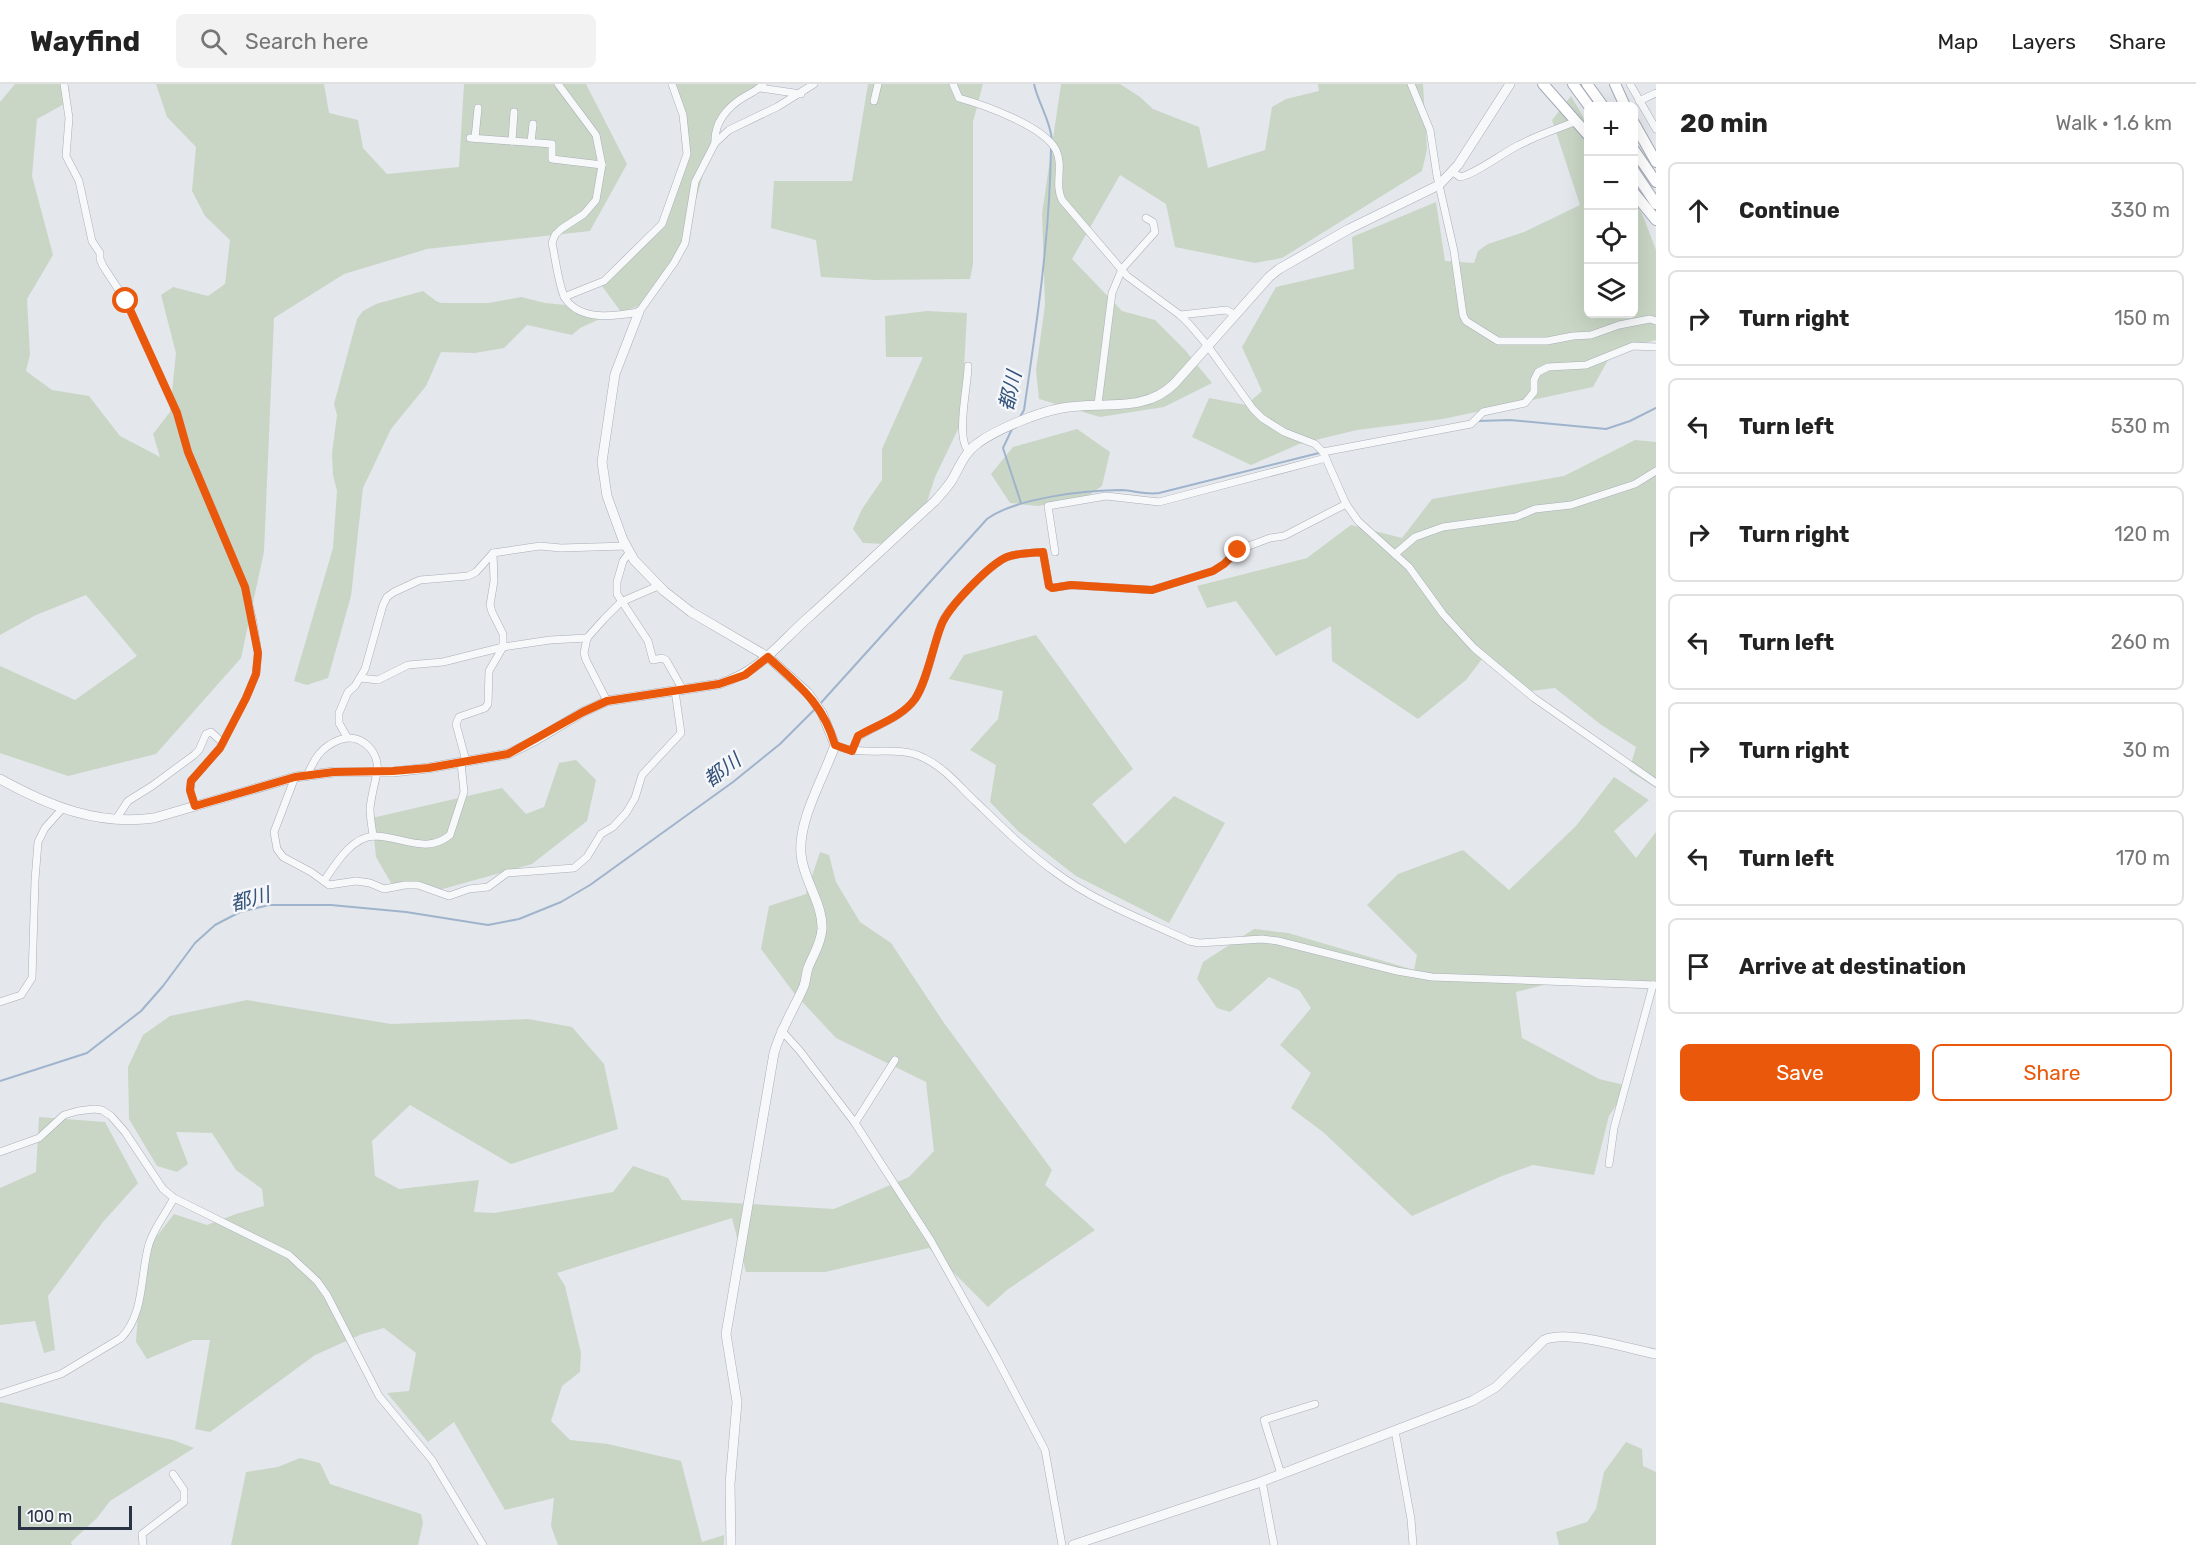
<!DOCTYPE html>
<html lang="en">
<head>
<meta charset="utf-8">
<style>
	:root { --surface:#fff; --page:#f2f2f2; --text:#222; --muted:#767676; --line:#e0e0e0; --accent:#ea580c }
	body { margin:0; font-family:Rubik,"Noto Sans JP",sans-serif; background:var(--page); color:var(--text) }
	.controls { position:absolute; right:18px; top:18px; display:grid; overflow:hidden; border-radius:9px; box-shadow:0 6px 24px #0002 }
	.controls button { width:54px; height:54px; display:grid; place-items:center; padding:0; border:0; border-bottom:2px solid var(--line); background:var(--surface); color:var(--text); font:30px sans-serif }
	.scale { position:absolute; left:18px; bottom:15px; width:114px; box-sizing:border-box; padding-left:6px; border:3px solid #2b3445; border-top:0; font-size:16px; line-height:21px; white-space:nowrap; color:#2b3445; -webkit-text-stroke:4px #f4f6f9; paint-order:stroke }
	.stop { position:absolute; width:18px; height:18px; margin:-14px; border:4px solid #ea580c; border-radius:50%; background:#fff }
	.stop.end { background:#ea580c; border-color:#fff; box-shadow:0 2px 6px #0008 }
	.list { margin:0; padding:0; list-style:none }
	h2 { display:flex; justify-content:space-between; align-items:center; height:78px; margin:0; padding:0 24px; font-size:26px }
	h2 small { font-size:20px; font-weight:400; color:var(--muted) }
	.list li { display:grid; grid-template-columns:39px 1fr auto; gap:18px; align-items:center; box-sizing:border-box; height:96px; margin:0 12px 12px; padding:0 12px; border:2px solid var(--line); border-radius:9px }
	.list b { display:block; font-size:22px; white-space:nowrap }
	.list em { font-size:20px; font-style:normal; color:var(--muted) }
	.actions { display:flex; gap:12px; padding:18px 24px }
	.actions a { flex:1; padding:14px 0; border:2px solid var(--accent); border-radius:9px; text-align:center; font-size:21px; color:var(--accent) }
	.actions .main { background:var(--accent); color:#fff }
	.icon { flex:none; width:33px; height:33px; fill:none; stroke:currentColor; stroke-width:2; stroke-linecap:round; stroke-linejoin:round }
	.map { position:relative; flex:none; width:1656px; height:1461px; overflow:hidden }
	header { display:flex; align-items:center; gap:36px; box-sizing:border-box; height:84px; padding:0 30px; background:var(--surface); border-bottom:2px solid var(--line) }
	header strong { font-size:28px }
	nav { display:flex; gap:33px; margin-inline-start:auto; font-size:21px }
	.search { width:420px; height:54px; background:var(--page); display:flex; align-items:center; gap:15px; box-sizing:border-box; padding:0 21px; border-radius:9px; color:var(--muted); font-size:22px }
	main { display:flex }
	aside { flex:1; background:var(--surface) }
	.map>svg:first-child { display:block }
	.green { fill:#c9d6c5 }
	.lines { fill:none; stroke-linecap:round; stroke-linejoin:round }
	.stream { stroke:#9fb4cc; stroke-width:2 }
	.minor-casing { stroke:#a9aeb7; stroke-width:8 }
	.tertiary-casing { stroke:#a9aeb7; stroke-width:10 }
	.primary-casing { stroke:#a3abb8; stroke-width:12 }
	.minor { stroke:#f7f8fa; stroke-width:7 }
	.tertiary { stroke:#f7f8fa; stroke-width:9 }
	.primary { stroke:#fff; stroke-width:10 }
	.route { stroke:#ea580c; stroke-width:8 }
	.labels { text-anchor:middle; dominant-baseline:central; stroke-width:5; stroke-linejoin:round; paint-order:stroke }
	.water-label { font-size:20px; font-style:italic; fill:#34527a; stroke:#f4f6f9 }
</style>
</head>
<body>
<header>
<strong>Wayfind</strong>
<div class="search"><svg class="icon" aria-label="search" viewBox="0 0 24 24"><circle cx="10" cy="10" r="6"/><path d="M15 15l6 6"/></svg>Search here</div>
<nav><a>Map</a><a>Layers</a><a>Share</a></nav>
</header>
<main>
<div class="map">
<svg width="1656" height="1461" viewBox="0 0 1656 1461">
	<rect width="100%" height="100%" fill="#e4e7ec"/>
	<g class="green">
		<polygon points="15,0 64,0 70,6 66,19 37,35 32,92 53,171 27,215 30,271 26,287 52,306 89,312 120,352 160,373 153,350 170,328 176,269 161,211 173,203 208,212 225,200 230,156 205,132 192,107 196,63 167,33 156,0 324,0 329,29 358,36 363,64 387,90 459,83 464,0 586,0 627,80 590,147 427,165 344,190 274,234 264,468 241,574 156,670 68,692 0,669 0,582 75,616 137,572 86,511 36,531 0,551 0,18"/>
		<polygon points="674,0 759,0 733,16 718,33 714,42 708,74 682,162 639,222 621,228 602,202 663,144 688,75"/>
		<polygon points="868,0 983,0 973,38 973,180 970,195 876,196 821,193 816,156 771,144 774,97 852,97"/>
		<polygon points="1061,0 1120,0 1140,13 1153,25 1199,43 1208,84 1265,66 1272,23 1286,15 1319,7 1318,0 1423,0 1427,65 1422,87 1282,174 1255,179 1175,163 1166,120 1120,91 1072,175 1122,227 1155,236 1185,266 1212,299 1164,323 1100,333 1039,315 1036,286 1045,221 1042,130"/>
		<polygon points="1571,12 1588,41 1588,230 1634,230 1634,116 1643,132 1656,166 1656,256 1613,267 1593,303 1443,335 1357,346 1299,360 1251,381 1192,353 1209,314 1246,321 1262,307 1242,263 1276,203 1354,185 1352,153 1436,118 1445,177 1474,179 1478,167 1488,160 1524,148 1580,121 1552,36"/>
		<polygon points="423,207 436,217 441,219 489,219 521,213 545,219 566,221 576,227 602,234 580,244 572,251 527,241 504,264 475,269 441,268 426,302 391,345 363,404 351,512 328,594 307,601 294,597 333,464 337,407 333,391 332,369 337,331 334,320 357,235 363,227 376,220"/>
		<polygon points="927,227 967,229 961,339 935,393 926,421 887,460 863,459 853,445 862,425 882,396 882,365 923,273 886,273 885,232"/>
		<polygon points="1077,345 1110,368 1102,402 1085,414 1038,422 1010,419 991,390 1013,363"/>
		<polygon points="1635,356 1656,358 1656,704 1629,687 1636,663 1600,640 1555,604 1522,608 1485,571 1466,596 1418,635 1332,577 1331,542 1276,572 1236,517 1207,524 1197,502 1307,474 1351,441 1402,454 1432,415 1564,392"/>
		<polygon points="1036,551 1133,685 1092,720 1125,760 1174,712 1225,739 1169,839 1076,792 1018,747 990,718 996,681 970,666 998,635 1003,607 949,595 964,571"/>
		<polygon points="576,676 596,696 587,737 532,780 439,806 394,804 376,773 372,734 502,704 526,730 544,723 559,679"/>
		<polygon points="1614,693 1649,716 1614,747 1636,774 1656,748 1656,902 1571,894 1516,908 1522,954 1599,995 1629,1002 1609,1032 1594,1091 1533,1081 1502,1092 1412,1132 1323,1048 1291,1024 1311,989 1280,961 1311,924 1299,906 1269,893 1230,928 1217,924 1197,895 1203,878 1254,845 1288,849 1414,886 1417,871 1367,821 1398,790 1463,766 1509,806 1576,742"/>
		<polygon points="820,768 829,771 836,798 860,838 891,859 944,939 1052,1086 1045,1101 1095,1146 1007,1206 988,1223 929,1164 825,1188 746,1188 732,1134 557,1189 565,1202 581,1269 580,1288 562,1302 551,1337 570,1356 608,1360 681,1377 702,1458 724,1451 724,1461 558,1461 551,1442 554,1414 505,1426 454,1338 428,1358 387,1309 409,1307 416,1269 384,1244 362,1250 315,1271 210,1348 195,1345 210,1256 193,1256 147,1275 136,1258 139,1214 147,1165 174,1130 207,1141 236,1130 264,1122 262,1105 236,1086 212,1049 176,1048 188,1080 177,1088 157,1082 129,1035 128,983 143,951 170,932 247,916 391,940 528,935 572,943 604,980 618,1045 511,1080 410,1021 372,1057 375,1092 399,1105 479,1096 474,1128 495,1129 613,1108 633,1082 668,1094 682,1116 834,1125 909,1093 934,1067 926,998 836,954 794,909 761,865 769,822 806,810"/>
		<polygon points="39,1033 105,1038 138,1099 103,1138 48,1212 55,1266 44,1269 35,1237 0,1241 0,1104 36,1088"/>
		<polygon points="0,1318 173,1356 194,1364 110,1417 97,1434 71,1458 72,1461 0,1461"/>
		<polygon points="1626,1358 1642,1365 1643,1382 1656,1388 1656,1461 1559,1461 1556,1448 1587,1438 1596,1425 1604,1388"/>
		<polygon points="300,1374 320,1379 330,1400 421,1430 423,1439 418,1461 231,1461 246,1388 278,1383"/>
	</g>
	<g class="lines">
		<g class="stream">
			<path d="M1034 0C1038 19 1051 37 1052 57"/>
			<path d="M1020 333 1024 326C1037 238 1050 151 1051 63"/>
			<polyline points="1478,337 1510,336 1606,345 1630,337 1656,324"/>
			<polyline points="1012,345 1003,364 1021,419"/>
			<path d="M819 621 987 435C1016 414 1085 406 1122 406 1135 407 1147 411 1159 409L1319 369"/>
			<polyline points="0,997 87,969 141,927 163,902 195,859 215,841 240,828 269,821 331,821 406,828 488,841 519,835 561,818 590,801 733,698 780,660 815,625"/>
		</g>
		<g class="minor-casing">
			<g id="minor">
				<polyline points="64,0 69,34 66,72 79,97 92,157 100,169 100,175 103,182 126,217 177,329 188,368 245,503 253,538 258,569 256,590 246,614 220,664 191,697 190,707 195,722"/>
				<path d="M558 0 596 51 602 81 596 116 584 130 561 145 555 151 552 159C555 172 559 204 565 214 580 238 616 232 639 228L674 179 685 159 695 98 715 59 729 46 777 23 814 0"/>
				<path d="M953 0 959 14C984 21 1044 42 1056 66 1064 83 1054 100 1062 116L1127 192 1180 231 1190 241 1207 261 1253 325 1262 334 1284 348 1315 360 1323 368 1346 420 1358 437 1409 483 1443 530 1474 564 1534 614 1656 699"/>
				<polyline points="1411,0 1430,46 1437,92 1454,167 1463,231 1466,237 1498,257 1547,257 1573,252 1591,251 1619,241 1650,235 1656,237"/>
				<polyline points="1630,0 1656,45"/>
				<polyline points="760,4 801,10"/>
				<polyline points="874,17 878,0"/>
				<polyline points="1639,17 1656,9"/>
				<polyline points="470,54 552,60 552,75 602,81"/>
				<polyline points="475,54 478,24"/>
				<polyline points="512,57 514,28"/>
				<polyline points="531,58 533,40"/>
				<path d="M715 59C714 39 727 23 744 13 751 9 758 6 763 0"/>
				<path d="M1453 88 1460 93C1474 91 1504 68 1519 61 1538 51 1557 45 1577 37"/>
				<polyline points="564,213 604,197 662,140 687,70 683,31 672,0"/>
				<polyline points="1180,231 1226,226 1234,230"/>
				<path d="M968 282C968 301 955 355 969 367"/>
				<polyline points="1098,320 1112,209 1122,185 1155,148 1153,138 1146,134"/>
				<polyline points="1323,368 1471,340 1483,328 1525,319 1534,308 1534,296 1538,288 1548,283 1586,281 1633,262 1656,263"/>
				<polyline points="1055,468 1048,422 1106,412 1159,418 1326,374"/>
				<polyline points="629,469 623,477 617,498 617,510 648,557 653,576 662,574 666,576 683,606"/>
				<polyline points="1395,470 1415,453 1443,443 1516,433 1535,425 1571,421 1635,400 1656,387"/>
				<polyline points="360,594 378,596 408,581 443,578 503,563 550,556 587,554"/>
				<polyline points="607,617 586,576 584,569 587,554 604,535 621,518 658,502"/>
				<polyline points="347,653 339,639 339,629 348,608 355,602 365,585 383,521 387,513 394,508 420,496 468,492 476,488 493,469 540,462 561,464 626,462"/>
				<path d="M835 661C863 674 897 660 924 674 945 684 960 703 976 718 1001 742 1027 768 1055 788 1095 818 1144 836 1189 857L1199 859 1262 855 1278 857 1397 887 1432 893 1656 901"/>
				<path d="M852 667 858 653C876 641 902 634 915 615 927 598 933 562 941 541 946 525 990 480 1007 473 1018 469 1031 469 1043 468L1049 502 1052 504 1071 501 1152 506 1213 487 1224 480 1238 466 1270 454 1284 452 1346 420"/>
				<polyline points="466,677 456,640 459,633 485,624 488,620 489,587 503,563 503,550 492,528 490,521 494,497 493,469"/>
				<path d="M307 692C314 675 321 663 339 656 359 648 380 666 377 688 375 700 371 712 370 725 370 733 372 743 373 752"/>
				<polyline points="295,693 274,748 277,765 283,773 311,788 329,801 356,797 370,799 384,805 405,801 418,801 449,812 469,805 488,803 507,789 574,784 587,773 601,750 613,743 626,729 635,714 642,691 681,649 675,607"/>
				<polyline points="116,735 128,717 152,702 194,671 199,666 206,650 211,648 223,659"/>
				<path d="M324 797C335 781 351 753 374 752 401 752 426 771 450 751L464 708 461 679"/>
				<polyline points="0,918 21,911 32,894 35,796 38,758 45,744 62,725"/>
				<polyline points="781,946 800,967 855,1039 931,1157 996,1273 1045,1366 1062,1461"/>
				<polyline points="855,1039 895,976"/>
				<polyline points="0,1068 39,1054 64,1031 78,1027 94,1025 102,1026 111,1032 125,1048 163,1105 174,1114 289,1171 317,1197 327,1211 379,1312 432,1376 483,1461"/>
				<polyline points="1609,1080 1614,1044 1653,901"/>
				<path d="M0 1310 61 1290 121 1254C145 1230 140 1191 149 1160 154 1144 166 1129 174 1114"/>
				<polyline points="1395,1347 1411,1435 1413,1461"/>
				<polyline points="1281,1390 1264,1336 1315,1320"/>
				<polyline points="1262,1397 1274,1461"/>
				<polyline points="143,1461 142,1450 184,1418 184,1406 173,1390"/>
			</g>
		</g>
		<g class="tertiary-casing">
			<g id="tertiary">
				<path d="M639 228 615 290 602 378 607 412 623 456 634 476 664 507 691 528 768 573 808 609 822 629 835 661C824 693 798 736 801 770 803 796 823 819 822 845 821 860 813 871 808 884 806 890 806 896 804 902 794 925 781 944 774 969L726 1250 737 1318 730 1400 731 1461"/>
				<path d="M0 695C49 722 98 742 154 734L295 693 334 688H393L428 684 508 670 536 656 583 628 607 617 719 600C761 587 778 560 810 532 852 494 893 455 935 417 941 410 947 404 952 396 960 382 965 368 978 359 997 345 1039 328 1062 324 1101 317 1145 330 1175 299L1269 193 1279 185 1349 145 1439 101 1458 81 1510 0"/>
				<path d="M1073 1461 1258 1399 1472 1317 1496 1303 1544 1256C1568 1245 1629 1265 1656 1270"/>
			</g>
		</g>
		<g class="primary-casing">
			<g id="primary">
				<polyline points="1543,0 1588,51"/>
				<polyline points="1573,0 1589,22"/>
				<polyline points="1587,0 1603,22"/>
				<polyline points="1615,0 1625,22"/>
				<polyline points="1634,39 1656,78"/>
				<polyline points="1634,66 1656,98"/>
				<polyline points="1634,87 1656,120"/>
				<polyline points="1634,109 1656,136"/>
			</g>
		</g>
		<use href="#minor" class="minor"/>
		<use href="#tertiary" class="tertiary"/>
		<use href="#primary" class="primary"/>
	</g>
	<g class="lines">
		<path class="route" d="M126 217 177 329 188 368 245 503 258 569 256 590 246 614 220 664 191 697 190 706 195 722 295 693 334 688 393 687 428 684 508 670 583 628 607 617 719 600 745 591 768 573C798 601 823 619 835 661L852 667 858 652C876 641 901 634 915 615 927 597 933 562 941 542 947 524 990 480 1007 473 1018 469 1031 469 1043 468L1049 502 1052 504 1071 501 1152 506 1213 487 1224 480 1238 466"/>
	</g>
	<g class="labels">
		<g class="water-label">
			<text transform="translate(1010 307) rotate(-77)">都川</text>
			<text transform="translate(722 686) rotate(-37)">都川</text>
			<text transform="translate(250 815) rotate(-15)">都川</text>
		</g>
	</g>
</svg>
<div class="controls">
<button>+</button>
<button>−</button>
<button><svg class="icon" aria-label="locate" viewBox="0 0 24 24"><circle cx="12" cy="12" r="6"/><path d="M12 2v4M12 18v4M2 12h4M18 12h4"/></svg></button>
<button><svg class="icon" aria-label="layers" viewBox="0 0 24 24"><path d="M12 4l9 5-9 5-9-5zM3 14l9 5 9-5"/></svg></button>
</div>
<div class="scale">100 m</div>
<div class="stop" style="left:126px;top:217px"></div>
<div class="stop end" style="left:1238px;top:466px"></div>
</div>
<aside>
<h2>20 min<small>Walk · 1.6 km</small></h2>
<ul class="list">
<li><svg class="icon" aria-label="ahead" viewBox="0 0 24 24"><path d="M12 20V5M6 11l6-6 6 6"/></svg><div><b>Continue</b></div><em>330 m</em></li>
<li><svg class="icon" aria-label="right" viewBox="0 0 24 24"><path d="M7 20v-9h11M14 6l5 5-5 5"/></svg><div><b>Turn right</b></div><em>150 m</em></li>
<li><svg class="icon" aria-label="left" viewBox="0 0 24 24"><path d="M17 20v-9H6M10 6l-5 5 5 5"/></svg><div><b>Turn left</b></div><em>530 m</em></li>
<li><svg class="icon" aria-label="right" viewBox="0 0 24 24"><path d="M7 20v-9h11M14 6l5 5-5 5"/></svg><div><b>Turn right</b></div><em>120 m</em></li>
<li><svg class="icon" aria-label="left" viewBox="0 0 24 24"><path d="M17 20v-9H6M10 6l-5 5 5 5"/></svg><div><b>Turn left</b></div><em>260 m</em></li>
<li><svg class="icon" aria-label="right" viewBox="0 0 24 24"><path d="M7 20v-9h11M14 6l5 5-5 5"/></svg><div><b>Turn right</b></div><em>30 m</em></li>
<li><svg class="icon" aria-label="left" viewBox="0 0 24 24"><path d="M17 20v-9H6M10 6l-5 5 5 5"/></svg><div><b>Turn left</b></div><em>170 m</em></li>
<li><svg class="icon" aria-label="arrive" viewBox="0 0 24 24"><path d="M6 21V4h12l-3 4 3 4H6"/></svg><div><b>Arrive at destination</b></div></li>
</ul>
<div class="actions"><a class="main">Save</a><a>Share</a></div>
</aside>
</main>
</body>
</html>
